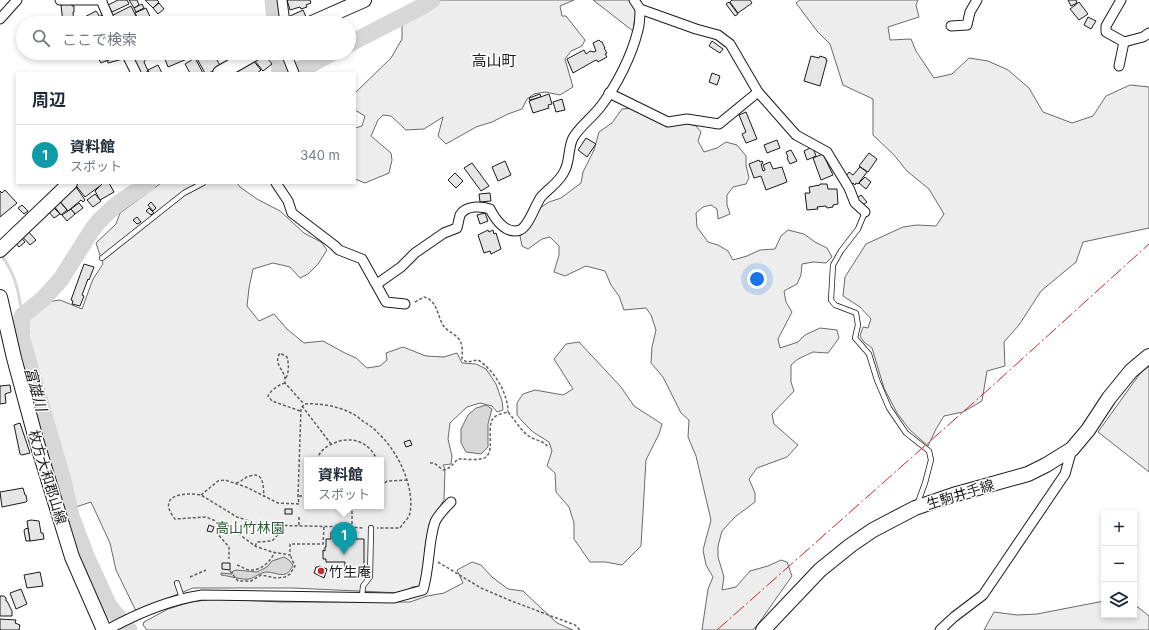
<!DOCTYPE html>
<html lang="ja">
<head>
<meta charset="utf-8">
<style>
	:root { --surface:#fff; --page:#f2f2f3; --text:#1f2937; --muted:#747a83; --line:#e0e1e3; --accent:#ea580c }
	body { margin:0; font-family:Inter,"Noto Sans JP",sans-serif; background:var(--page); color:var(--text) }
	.controls { position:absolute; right:12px; bottom:12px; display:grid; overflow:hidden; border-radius:0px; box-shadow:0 2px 6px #0003 }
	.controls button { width:36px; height:36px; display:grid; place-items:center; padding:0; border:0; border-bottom:1px solid var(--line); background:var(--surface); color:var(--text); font:20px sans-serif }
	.you { position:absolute; left:757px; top:279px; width:14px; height:14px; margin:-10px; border:3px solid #fff; border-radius:50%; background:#1a73e8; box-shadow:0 0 0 6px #1a73e833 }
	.badge { display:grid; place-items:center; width:26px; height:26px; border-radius:50%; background:var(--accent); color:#fff; font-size:13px; font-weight:700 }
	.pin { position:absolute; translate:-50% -33px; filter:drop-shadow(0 1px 2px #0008) }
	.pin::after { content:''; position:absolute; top:21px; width:14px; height:12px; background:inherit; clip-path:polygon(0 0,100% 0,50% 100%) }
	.popup { position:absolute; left:304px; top:457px; width:80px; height:52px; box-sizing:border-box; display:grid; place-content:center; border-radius:0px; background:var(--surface); filter:drop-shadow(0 1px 3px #0005); font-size:13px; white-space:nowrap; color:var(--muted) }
	.popup b { font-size:15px; color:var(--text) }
	.popup::after { content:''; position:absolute; left:50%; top:100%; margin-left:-8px; border:8px solid transparent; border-top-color:var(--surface) }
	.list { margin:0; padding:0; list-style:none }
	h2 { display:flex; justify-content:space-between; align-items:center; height:52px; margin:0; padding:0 16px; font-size:17px }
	h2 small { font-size:13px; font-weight:400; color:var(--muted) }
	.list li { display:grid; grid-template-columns:26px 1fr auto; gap:12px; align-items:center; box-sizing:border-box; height:60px; padding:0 16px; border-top:1px solid var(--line) }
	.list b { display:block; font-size:15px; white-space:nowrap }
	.list p { margin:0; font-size:13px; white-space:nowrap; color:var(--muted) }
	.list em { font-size:13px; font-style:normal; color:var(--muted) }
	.icon { flex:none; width:22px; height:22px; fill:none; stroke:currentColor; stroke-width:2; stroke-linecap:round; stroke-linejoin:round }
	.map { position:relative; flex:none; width:1149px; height:630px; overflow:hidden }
	.search { position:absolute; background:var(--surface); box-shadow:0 2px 6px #0003; left:16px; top:16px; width:340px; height:44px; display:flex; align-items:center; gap:10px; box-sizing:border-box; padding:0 14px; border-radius:22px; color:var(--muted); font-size:15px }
	.panel { position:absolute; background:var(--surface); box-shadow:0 2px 6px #0003; left:16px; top:72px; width:340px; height:112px; border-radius:0px }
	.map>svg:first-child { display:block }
	.built { fill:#ededed; stroke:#6a6a6a; fill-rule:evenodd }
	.water { fill:#d7d7d7; stroke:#6a6a6a }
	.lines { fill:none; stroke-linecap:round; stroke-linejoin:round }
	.stream { stroke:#d7d7d7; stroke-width:3 }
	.river { stroke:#d7d7d7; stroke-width:17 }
	.building { fill:#e6e6e6; stroke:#1a1a1a }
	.lane-casing { stroke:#1a1a1a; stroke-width:6 }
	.street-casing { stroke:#1a1a1a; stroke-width:11 }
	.primary-casing { stroke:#1a1a1a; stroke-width:16 }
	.path { stroke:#5f5f5f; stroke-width:1.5; stroke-dasharray:3 2; stroke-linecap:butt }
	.lane { stroke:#fff; stroke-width:4.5 }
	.street { stroke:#fff; stroke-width:9 }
	.primary { stroke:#fff; stroke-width:14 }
	.power { stroke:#c62828; stroke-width:1; stroke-dasharray:14 3 2 3; stroke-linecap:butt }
	.poi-dot { fill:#c62828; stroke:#fff; stroke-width:1.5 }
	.labels { text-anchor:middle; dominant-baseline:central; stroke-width:3; stroke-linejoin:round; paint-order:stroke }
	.street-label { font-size:14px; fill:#1a1a1a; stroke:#fff }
	.park-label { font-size:14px; fill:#2b5a34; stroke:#fff }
	.poi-label { font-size:14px; fill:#1a1a1a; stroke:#fff; text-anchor:start }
	.neighbourhood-label { font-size:15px; fill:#1a1a1a; stroke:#fff }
	.water-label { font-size:15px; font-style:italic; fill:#1a1a1a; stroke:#fff }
</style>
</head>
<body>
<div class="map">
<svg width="1149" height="630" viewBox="0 0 1149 630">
	<rect width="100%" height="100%" fill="#fff"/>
	<g class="built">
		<polygon points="437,0 574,0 560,6 562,16 566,16 585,40 582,46 571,51 565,59 573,87 560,95 545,92 534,94 527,99 522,109 508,114 492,122 476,127 446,144 438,136 443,117 424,129 406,130 391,116 383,115 378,120 371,136 391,153 392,160 389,173 365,183 355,179 355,128 362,126 365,116 355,110 355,93 391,58 402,39 402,22"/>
		<polygon points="593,0 630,0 636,10 633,31"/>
		<polygon points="800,0 918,0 916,5 919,17 888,27 890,40 911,39 916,51 934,78 952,74 969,58 988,61 1008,70 1029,88 1043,112 1072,123 1093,116 1106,96 1130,85 1149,87 1149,228 1083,242 1076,262 1041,291 1019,325 1004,342 1005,366 987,371 982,401 963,412 944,416 936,429 928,446 910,430 897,413 884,388 872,348 864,342 860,336 863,327 868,328 871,319 860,307 843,296 845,277 866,244 903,227 917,225 936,226 944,214 929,189 907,171 894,155 873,135 873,99 843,85 830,44 817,31 796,3"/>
		<polygon points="634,108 696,126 701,132 698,141 704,152 717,148 726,142 737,145 746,156 746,165 749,178 746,184 733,187 727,195 727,205 730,214 718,219 717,209 711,205 703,207 696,213 697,227 708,242 718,245 728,251 733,260 747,256 760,250 775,249 781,236 788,230 804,234 815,242 827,248 832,257 826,263 813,262 802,264 801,275 797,284 784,291 786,302 792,312 778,339 780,348 798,342 805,335 820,328 837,330 839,338 828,353 813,352 798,359 791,365 791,382 794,391 772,414 774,424 798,445 787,457 757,468 749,479 755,493 755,502 735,517 722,531 718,546 718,557 724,577 722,590 736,587 750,571 768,566 781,560 787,562 792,576 756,627 752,630 702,630 708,589 713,577 706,565 703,550 711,520 696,456 688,437 689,420 681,413 663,377 651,363 652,347 656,330 651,315 646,308 624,310 619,296 611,285 605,271 586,266 565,276 554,272 559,255 559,246 550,237 542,239 528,249 522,246 520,236 540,208 549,202 561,198 581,183 583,172 594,150 599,132 612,123 622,109"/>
		<path d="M161 183H237L240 187 257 199 280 211 304 233 321 242 327 250 318 264 308 274 300 278 290 267 273 263 253 269 249 288 247 306 259 321 274 314 287 329 304 343 323 341 343 352 356 358 367 368 380 366 387 360 386 353 403 347 426 356 444 357 457 353 462 363 476 364 486 369 496 384 502 401 503 410 497 412 492 406 480 403 467 407 450 423 448 439 452 456 451 464 443 465 445 469 444 500 429 524 425 548 423 580 420 586 412 587 407 591 401 593 293 588H193L136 611 116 570 110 543 91 502 76 507 64 459 52 420 43 396 39 380 30 359 29 345 26 336 29 333 27 317 47 302 60 300 82 309 93 279 103 264 96 243 116 224 120 213ZM307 460H381V506H307Z"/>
		<polygon points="579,342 621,387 634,406 662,424 659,434 646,460 641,546 622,565 605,562 590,562 574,539 574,523 569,507 556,492 555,473 547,466 552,451 549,442 533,432 523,422 517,415 517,403 523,394 535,390 563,395 573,389 554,359 566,344"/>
		<polygon points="1149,366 1149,472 1098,432 1144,368"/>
		<polygon points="472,562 481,565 492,577 508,589 523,591 557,623 573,630 147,630 143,625 144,622 168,609 191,602 214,599 281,602 410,602 427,596 444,593 463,583 457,570"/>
		<polygon points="1104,601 1104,615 1134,615 1134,604 1149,616 1149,630 984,630 994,612 1017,615 1037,614"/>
	</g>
	<g class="water">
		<polygon points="486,405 492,409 488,424 488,447 481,454 466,452 461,443 461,429 468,415 476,408"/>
		<path d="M284 557 289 560 293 565C286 580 280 573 267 572 260 572 255 578 249 579 241 580 230 576 221 575V573L232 574 233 571 236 570 257 572 267 567 272 561Z"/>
	</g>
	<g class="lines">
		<path class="stream" d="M0 253C15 273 19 291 22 316"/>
		<g class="river">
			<polyline points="273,0 275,23"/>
			<polyline points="349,44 423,6 432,0"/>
			<polyline points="278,53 280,73"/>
			<polyline points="289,73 306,67 332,53"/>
			<polyline points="129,630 109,606 87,558 71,516 64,484 21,336 22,316 44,298 61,279 92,230 99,221 116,205 148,183"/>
		</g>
	</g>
	<g class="building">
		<polygon points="118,0 127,0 129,4 112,12 108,5"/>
		<polygon points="129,0 137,0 139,5 134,8"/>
		<polygon points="145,0 157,0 159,2 153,8"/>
		<polygon points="287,0 310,0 311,3 306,5 307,7 301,9 300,7 290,10"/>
		<polygon points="732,0 750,0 752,3 738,13 730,2"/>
		<polygon points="1068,0 1076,0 1077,3 1071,6"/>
		<polygon points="729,2 738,14 735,16 726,4"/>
		<polygon points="1079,2 1088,14 1079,20 1070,9"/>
		<polygon points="72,3 72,6 74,6 74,12 73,12 74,23 63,23 61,5"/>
		<polygon points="159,3 164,9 158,14 153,8"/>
		<polygon points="142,4 144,8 136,12 134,8"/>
		<polygon points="131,6 139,22 138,23 114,23 111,16"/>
		<polygon points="146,8 153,23 140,23 135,13"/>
		<polygon points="303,10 307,19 300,23 292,23 290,16"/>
		<polygon points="96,11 99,15 98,17 103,15 107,23 78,23 77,21"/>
		<polygon points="1088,17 1096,21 1091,29 1084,25"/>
		<polygon points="599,40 601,42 602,42 605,48 604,48 607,53 605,54 607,57 598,62 597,60 594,61 573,73 567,59 584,50 586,54 590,51 594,52 596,51 593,43"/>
		<polygon points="712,41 723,49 720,53 709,46"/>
		<polygon points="98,53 115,53 117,56 101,63 96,54"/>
		<polygon points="122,53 124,57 123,59 108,63 107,61"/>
		<polygon points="139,53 152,53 153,55 146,59 144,62 148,71 145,73 138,73 130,57"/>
		<polygon points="184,53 187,59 168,67 163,54"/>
		<polygon points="204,53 213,53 221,67 209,73 205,73 196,57"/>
		<polygon points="264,54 272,64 263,71 255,61"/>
		<polygon points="811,56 819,58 820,56 826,58 826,60 827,60 820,86 804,81"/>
		<polygon points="195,58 203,73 190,73 185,64"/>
		<polygon points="252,59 261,70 257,73 236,73"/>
		<polygon points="158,65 162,73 146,73 149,72 148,70"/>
		<polygon points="712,73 720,76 717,85 709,82"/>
		<polygon points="540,94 541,97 530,100 529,98"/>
		<polygon points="549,94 552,104 548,105 549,108 533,113 529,101"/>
		<polygon points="562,99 565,110 556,112 553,102"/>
		<polygon points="746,112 757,139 746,143 742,134 746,132 739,115"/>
		<polygon points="586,138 596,144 587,157 578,150"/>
		<polygon points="777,140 780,148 767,153 764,145"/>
		<polygon points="810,148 813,148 816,156 807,160 804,151"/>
		<polygon points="791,150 797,161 790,164 787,158 788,157 786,152"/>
		<polygon points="869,153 877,159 868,172 859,166"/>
		<polygon points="823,154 833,175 821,180 813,158"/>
		<polygon points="759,160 760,162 762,161 763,163 761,164 763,171 765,170 763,165 770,162 773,169 782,167 787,182 766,190 761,176 754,178 749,164"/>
		<polygon points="505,161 511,175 498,181 492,167"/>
		<polygon points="472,163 489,186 481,191 464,168"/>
		<polygon points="860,167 867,172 858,184 856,183 855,185 853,183 852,184 845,177 849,172 853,175"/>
		<polygon points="455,173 463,181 456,188 448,180"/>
		<polygon points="865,177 871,182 866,189 859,183"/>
		<polygon points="74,183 104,183 85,197"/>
		<polygon points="103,183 109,183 114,192 100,200 95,191"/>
		<polygon points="820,184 827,184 828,189 837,189 838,204 833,205 833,207 827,208 826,206 817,207 818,209 807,210 805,193 810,193 809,187 820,185"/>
		<polygon points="76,187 85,200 83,202 81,200 68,211 59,200"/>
		<polygon points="5,190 17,203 0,217 0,191 2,193"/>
		<polygon points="490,193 491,201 480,202 479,194"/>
		<polygon points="95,194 101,201 93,207 87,200"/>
		<polygon points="861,195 867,202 863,205 857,198"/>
		<polygon points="59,201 67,210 61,215 53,205"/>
		<polygon points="151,202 156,208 153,211 148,205"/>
		<polygon points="79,203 83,208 75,214 71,209"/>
		<polygon points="22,205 28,211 24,214 18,208"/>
		<polygon points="53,207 60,214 54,218 48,211"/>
		<polygon points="149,208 154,213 151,215 146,211"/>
		<polygon points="71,209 75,214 67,221 62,215"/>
		<polygon points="485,213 488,221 480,224 477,215"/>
		<polygon points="137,217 141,222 137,224 133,220"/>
		<polygon points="26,229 36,240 30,245 20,234"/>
		<polygon points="488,230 489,232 493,230 494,234 496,233 501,249 491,254 490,251 484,253 478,235"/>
		<polygon points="19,235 25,242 19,247 13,240"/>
		<polygon points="84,264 94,267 89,280 88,279 82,295 84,296 80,306 72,304 73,301 71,300"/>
		<polygon points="10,385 11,392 5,394 6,403 0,404 0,386"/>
		<polygon points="20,423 30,453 22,455 20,454 14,425"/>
		<polygon points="410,440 412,445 406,447 404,442"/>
		<polygon points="23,488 25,495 26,495 27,501 26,502 2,507 0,492"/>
		<rect x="285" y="509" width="7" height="5"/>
		<polygon points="31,520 39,521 41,533 43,533 44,539 30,541 27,521"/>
		<polygon points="209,525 214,527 212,532 207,531"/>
		<polygon points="28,528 30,541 26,541 24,531 25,529"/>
		<polygon points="331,532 351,532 351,535 356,535 356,539 364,539 364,572 345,572 345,562 326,562 326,559 323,559 323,550 325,551 325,547 326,547 326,539 331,539"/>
		<polygon points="222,563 230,563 230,570 222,569"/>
		<polygon points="319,566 327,569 324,578 314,573 316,567 319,567"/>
		<polygon points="40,572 43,586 27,588 24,575"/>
		<polygon points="21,589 27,604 16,609 10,593"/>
		<polygon points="0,596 4,596 6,598 6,601 7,601 12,611 12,616 0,616"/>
		<polygon points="0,619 16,620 15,623 20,625 19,630 0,630"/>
	</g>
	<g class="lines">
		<g class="lane-casing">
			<g id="lane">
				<polyline points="865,212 858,229 841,251 833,265 831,300 835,305 856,313 858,325 855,338 869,354 877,380 889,408 906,433 929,451 931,460 925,483 917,505"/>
				<polyline points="102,258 184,193 203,183"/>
				<polyline points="177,583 182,598"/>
				<polyline points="362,597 363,586 370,577 371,528"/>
			</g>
		</g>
		<g class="street-casing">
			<g id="street">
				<polyline points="60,0 102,0"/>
				<polyline points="101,0 111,23"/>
				<polyline points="282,0 285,23"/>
				<polyline points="634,0 640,9 696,29 718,35 730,44 758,92 796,135 827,152 849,188 855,203 865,212"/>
				<polyline points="0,19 17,0"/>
				<polyline points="951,26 967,25 970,12 977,0"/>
				<polyline points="1124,42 1143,37 1149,33"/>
				<polyline points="126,53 136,73"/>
				<polyline points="286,53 294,73"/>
				<polyline points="1119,66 1124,42 1106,32 1106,26 1121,0"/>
				<polyline points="609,93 668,122 687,119 719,124 758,92"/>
				<polyline points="276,183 288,201 292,213 334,245 339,250 362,259 386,302 405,304"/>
				<path d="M377 284 401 267 415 253 444 233 457 228C458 224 459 219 460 215 466 205 481 206 490 209 495 219 506 235 520 230 529 226 535 205 541 197 549 188 560 182 565 170 570 160 568 148 573 138 580 126 593 117 601 106 617 85 632 55 638 30 640 23 640 16 640 9"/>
				<path d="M107 630C136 614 169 600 202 595L394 598 423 590C430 567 428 542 435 522 438 515 446 507 451 502"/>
				<polyline points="940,630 954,617 983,595 1065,474 1072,449"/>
			</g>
		</g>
		<g class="primary-casing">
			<g id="primary">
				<polyline points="312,23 364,0"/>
				<polyline points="220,73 255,53"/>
				<polyline points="0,250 70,183"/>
				<polyline points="0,297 14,358 37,443 72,557 104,630"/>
				<polyline points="763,630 820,570 851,545 873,530 915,508 953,495 1028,474 1046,465 1072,449 1088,430 1109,398 1131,371 1149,356"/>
			</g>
		</g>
		<g class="path">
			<path d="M415 302 424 297C437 300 437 315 443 325 447 332 459 335 461 343 463 348 462 354 462 359L467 362 478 360C494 370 508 393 508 412"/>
			<path d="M286 378C289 371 289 365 287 357L280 353C272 365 287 370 285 383L304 404"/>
			<path d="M285 383C278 385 271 390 268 396L272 401 300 411"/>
			<polyline points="302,406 331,444"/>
			<path d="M317 460C319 452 325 447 332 444 350 435 369 441 377 460"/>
			<path d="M430 463H434L443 470C450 469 453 464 458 459 464 459 482 461 486 457 496 449 484 422 496 416 499 414 504 413 508 412 515 420 521 431 530 437 537 441 543 440 549 448"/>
			<path d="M236 483C242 482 244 477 250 476 265 471 263 488 264 497"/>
			<polyline points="381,486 387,481 407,480"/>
			<path d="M201 495 218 481 225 480 246 487 278 503 299 504 298 496 301 409 304 404C319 403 338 406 351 413 356 415 360 419 364 422 369 425 374 428 378 433 397 450 415 486 410 513 409 518 403 523 400 528H377"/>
			<polyline points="299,496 307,496"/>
			<polyline points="352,506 352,528"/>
			<polyline points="219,522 216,532 229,547 229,559"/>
			<polyline points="299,525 299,515"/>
			<path d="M324 527 323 544H290V555L272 552 255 546 228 526 206 517 175 519C156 495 183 492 201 495L237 517 262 525 349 527 363 528"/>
			<polyline points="255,546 257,542 272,541 286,526"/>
			<polyline points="438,562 481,588 509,600 575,625 580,630"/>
			<path d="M237 565C241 566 244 569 249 570 261 571 270 562 275 552"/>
			<polyline points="230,571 238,581 251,581 261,575 276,578 285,577 290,574 295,566 290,555"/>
			<polyline points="190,577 206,570"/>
		</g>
		<use href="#lane" class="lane"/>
		<use href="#street" class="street"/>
		<use href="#primary" class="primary"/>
		<polyline class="power" points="717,630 990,388 1149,244"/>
	</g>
	<circle class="poi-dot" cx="321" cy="571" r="4"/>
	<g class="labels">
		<g class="street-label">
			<text transform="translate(48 477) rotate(73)">枚方大和郡山線</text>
			<text transform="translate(960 494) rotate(-17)">生駒井手線</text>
		</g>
		<g class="park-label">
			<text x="250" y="527">高山竹林園</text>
		</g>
		<g class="poi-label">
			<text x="329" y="571">竹生庵</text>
		</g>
		<g class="neighbourhood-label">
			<text x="494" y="60">高山町</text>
		</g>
		<g class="water-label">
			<text transform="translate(36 389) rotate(74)">富雄川</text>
		</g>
	</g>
</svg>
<div class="controls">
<button>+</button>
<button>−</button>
<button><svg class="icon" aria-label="layers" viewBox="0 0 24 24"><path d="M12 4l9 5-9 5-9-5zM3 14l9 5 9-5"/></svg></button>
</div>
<div class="you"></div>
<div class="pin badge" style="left:344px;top:555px;background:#0f9aa8">1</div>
<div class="popup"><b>資料館</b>スポット</div>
<div class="search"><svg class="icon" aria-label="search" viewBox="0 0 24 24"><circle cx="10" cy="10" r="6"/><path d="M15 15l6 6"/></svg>ここで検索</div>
<section class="panel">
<h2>周辺<small></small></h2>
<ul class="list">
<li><span class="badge" style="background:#0f9aa8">1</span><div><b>資料館</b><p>スポット</p></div><em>340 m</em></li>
</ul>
</section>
</div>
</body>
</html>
